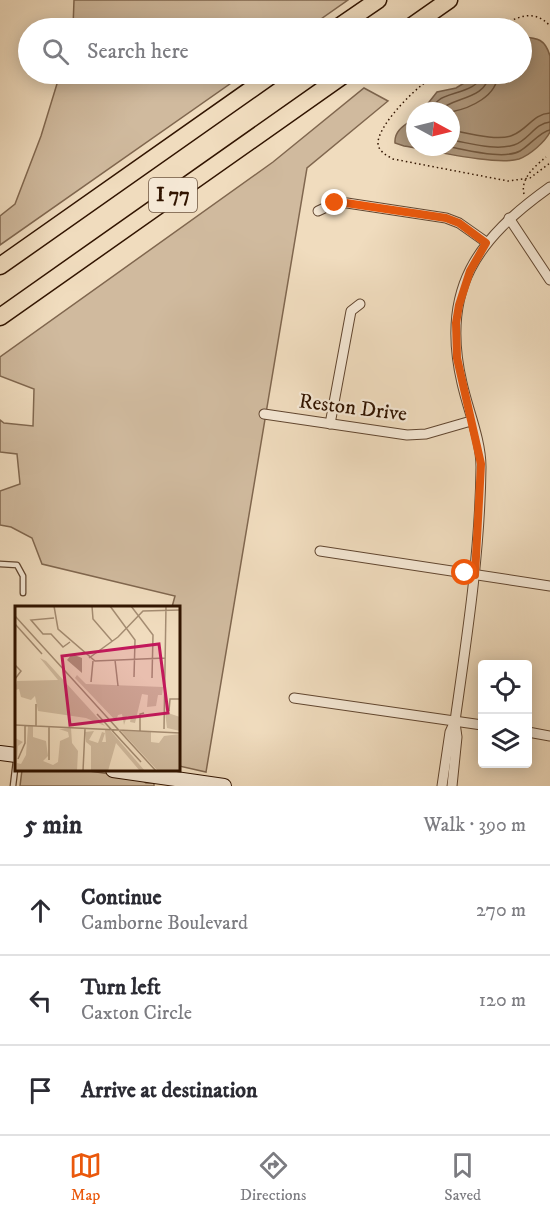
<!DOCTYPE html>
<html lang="en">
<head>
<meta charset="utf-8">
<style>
	:root { --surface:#fff; --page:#f7f7f7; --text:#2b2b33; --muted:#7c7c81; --line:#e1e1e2; --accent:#ea580c }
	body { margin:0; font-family:"IM FELL DW Pica",serif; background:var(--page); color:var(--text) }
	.controls { position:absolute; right:18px; bottom:18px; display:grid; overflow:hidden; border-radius:6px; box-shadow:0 3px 15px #0003 }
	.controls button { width:54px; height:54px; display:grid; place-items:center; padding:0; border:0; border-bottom:2px solid var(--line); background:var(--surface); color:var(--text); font:30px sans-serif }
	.compass { position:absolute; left:406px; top:102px; width:54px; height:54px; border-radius:50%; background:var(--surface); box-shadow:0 3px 15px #0003; rotate:97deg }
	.stop { position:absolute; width:18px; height:18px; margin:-14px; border:4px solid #ea580c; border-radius:50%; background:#fff }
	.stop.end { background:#ea580c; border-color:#fff; box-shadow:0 2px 6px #0008 }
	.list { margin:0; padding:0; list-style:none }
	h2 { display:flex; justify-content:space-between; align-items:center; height:78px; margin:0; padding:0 24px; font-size:26px }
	h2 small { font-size:20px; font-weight:400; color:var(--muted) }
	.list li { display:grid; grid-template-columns:39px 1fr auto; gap:18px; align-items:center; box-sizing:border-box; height:90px; padding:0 24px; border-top:2px solid var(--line) }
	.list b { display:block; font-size:22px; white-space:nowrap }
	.list p { margin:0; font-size:20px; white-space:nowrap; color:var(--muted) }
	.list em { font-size:20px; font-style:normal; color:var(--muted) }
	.icon { flex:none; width:33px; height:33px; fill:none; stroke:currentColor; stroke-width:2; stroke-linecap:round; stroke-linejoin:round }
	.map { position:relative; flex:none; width:550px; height:786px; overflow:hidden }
	.search { position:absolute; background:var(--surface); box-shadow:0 3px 15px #0003; left:18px; right:18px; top:18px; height:66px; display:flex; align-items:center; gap:15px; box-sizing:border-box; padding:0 21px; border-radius:33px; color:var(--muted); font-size:22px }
	.sheet { height:348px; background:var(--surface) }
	nav { display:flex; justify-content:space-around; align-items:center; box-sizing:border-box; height:84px; border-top:2px solid var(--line); background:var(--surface); font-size:16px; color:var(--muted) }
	nav a { display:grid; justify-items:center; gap:3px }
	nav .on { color:var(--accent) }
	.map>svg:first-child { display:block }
	.green { fill:#d0ba9e; stroke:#80674f; stroke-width:1.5 }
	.water { fill:#af987d; stroke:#7d634b; stroke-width:1.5 }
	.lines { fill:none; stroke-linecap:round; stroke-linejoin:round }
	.shore { stroke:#70563e; stroke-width:1.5 }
	.lane-casing { stroke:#614630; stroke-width:7 }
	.street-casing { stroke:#614630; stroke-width:11 }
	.secondary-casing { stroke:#311400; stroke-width:16 }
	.highway-casing { stroke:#311400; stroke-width:19 }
	.path { stroke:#311400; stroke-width:1.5; stroke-dasharray:1.5 3; stroke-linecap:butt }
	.lane { stroke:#f5e8d5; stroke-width:4.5 }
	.street { stroke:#f5e8d5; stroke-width:9 }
	.secondary { stroke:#f5e8d5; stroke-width:14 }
	.highway { stroke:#f0dcbe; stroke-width:16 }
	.route { stroke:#ea580c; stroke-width:8 }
	.labels { text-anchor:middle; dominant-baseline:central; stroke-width:4.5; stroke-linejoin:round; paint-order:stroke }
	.shield { fill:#f5e8d5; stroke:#6c5440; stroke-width:1.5 }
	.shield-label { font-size:20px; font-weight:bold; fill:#311400 }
	.street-label { font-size:21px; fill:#311400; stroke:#f5e8d5 }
	.inset-road { fill:none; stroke:#a48c72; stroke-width:1.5 }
	.view { fill:#c2185b; fill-opacity:0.15; stroke:#c2185b; stroke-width:3 }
	.inset-edge { fill:none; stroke:#311400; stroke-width:3 }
</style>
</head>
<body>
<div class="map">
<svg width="550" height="786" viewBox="0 0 550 786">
	<rect width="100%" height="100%" fill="#f0dcbe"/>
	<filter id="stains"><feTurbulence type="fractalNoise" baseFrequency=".00333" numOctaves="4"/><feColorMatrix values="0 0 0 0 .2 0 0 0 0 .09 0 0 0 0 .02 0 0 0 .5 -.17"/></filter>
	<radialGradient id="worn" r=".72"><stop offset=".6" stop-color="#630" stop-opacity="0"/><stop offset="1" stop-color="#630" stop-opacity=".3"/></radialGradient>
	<g class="green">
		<polygon points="74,0 348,0 308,28 73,28"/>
		<polygon points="60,74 244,74 0,245 0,216 15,204 41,136"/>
		<polygon points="364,88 388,101 307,168 206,772 179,766 178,608 172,607 175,596 42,564 32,538 11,527 0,525 0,491 20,484 17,454 0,452 0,420 4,423 33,426 34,389 0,376 0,357 273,162"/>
		<polygon points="22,770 82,770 139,778 146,783 154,783 154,786 20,786"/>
	</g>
	<path class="water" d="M522 37C538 38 545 39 550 56V132C545 142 530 155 519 159 497 166 430 150 404 146L395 143C394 130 405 125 415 118V147H451V111H422L437 92 456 88 479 74H522Z"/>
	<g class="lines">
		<g class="shore">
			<path d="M430 111C432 107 435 103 439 100 448 92 479 92 482 74"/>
			<path d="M439 111C451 97 487 100 489 74"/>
			<path d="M451 112C471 108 497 96 498 74"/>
			<path d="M451 130C467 133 499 142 513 135 528 129 533 114 550 113"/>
			<path d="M451 140C470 143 495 151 514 145 528 141 535 123 550 122"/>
			<path d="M450 147C468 150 504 160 520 151 529 146 541 131 550 130"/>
		</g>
		<g class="lane-casing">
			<g id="lane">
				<polyline points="0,564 17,565 23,576 23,593"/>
				<polyline points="13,786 16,761"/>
			</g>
		</g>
		<g class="street-casing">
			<g id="street">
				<polyline points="318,211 335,203 347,203 446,218 459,223 486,242"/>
				<polyline points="509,218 550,280"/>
				<polyline points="264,414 407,435 426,434 471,421"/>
				<polyline points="330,424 351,311 360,304"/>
				<polyline points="320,551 550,586"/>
				<polyline points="294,698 482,725"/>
				<polyline points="528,732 550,736"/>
				<path d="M442 786 450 732 455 721C467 636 480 553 481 467 481 440 468 410 462 383 440 289 477 239 550 187"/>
				<polyline points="452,786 457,737 455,723"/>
			</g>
		</g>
		<g class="secondary-casing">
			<g id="secondary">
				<polyline points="0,753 16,755"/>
				<polyline points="113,770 224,786"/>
			</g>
		</g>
		<g class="highway-casing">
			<g id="highway">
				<polyline points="337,28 378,0"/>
				<polyline points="409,28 449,0"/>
				<polyline points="0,266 273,74"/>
				<polyline points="0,317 345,74"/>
			</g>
		</g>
		<g class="path">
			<path d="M498 28C516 17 534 8 550 26"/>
			<path d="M439 74C422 80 378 124 378 143 378 151 386 155 393 159L508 181 530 178 550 163"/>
			<path d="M524 194C520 179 535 166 546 157"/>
		</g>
		<use href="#lane" class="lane"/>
		<use href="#street" class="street"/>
		<use href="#secondary" class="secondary"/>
		<use href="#highway" class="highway"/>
	</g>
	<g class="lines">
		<polyline class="route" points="335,203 346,203 446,218 459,223 486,243 470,271 459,305 456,323 457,358 481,464 475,575 465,573"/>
	</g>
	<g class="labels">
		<rect class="shield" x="149" y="178" width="48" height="34" rx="4.5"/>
		<g class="shield-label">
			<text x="173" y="195">I 77</text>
		</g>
		<g class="street-label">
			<text transform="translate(353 408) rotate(7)">Reston Drive</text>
		</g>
	</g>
	<g transform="translate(15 606)">
		<rect width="165" height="165" fill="#f0dcbe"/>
		<path d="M25 52 31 55 90 120 71 112 23 105 20 90 16 94 6 91 4 83 0 84 2 75 43 74ZM62 69 71 78 148 81 147 89H143L141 100 132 101 133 89 127 88 120 117 115 116 116 111 112 110 109 119 107 108 103 109 101 115 60 72ZM150 106 165 111V125L152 122ZM13 120H18V131L31 135 33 150 28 155 38 159 43 156 45 135 54 131 53 126 44 123 56 122 57 137 63 145 62 165H0V132L8 136 3 140 2 157 6 158 11 149ZM90 124H95L130 165H125L101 137 93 165H76V140L71 136 70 126 79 125 74 134 83 137 87 126 90 127 87 136H91ZM106 125 136 126V136L144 137 149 130 165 128V165H143Z" fill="#d0ba9e"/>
		<path d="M57 48 67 52V67L52 54Z" fill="#af987d"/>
		<path class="inset-road" d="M39 0 43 23 80 55 150 52M77 0 78 13 97 35M95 0 120 34 119 71M116 0 138 29 137 72M0 10 141 165M39 12 16 14 28 28H36L48 41 55 36M0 18 27 48M74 52 103 31 128 5 165 4M100 54 103 80M0 59 6 65 0 73M76 76 78 55M21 98V120M154 105 155 93H165M82 108 126 156M0 119 165 127M149 123 151 0M125 125V108L129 107M3 153 10 137V120M34 154V121M68 165 70 123"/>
		<path class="view" d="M144 38 153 107 55 119 47 50Z"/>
		<rect width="165" height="165" class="inset-edge"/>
	</g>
	<rect width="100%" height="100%" filter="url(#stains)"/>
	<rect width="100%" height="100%" fill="url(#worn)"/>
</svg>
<div class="controls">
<button><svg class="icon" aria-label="locate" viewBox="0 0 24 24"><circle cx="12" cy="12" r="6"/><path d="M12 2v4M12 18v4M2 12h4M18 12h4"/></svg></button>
<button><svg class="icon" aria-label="layers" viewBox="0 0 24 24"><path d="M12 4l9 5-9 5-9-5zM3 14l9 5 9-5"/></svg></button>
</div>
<svg class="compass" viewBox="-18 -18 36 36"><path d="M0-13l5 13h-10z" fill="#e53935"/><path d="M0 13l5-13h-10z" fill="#7c7c81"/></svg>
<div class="stop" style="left:465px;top:573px"></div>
<div class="stop end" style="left:335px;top:203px"></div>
<div class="search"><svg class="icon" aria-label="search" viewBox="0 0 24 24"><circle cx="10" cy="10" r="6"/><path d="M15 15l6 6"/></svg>Search here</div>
</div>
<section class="sheet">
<h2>5 min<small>Walk · 390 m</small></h2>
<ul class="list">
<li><svg class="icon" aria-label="ahead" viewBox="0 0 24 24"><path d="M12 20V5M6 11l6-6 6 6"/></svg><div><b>Continue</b><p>Camborne Boulevard</p></div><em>270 m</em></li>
<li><svg class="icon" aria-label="left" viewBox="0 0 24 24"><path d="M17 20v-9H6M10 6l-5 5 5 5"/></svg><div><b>Turn left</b><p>Caxton Circle</p></div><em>120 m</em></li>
<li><svg class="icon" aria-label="arrive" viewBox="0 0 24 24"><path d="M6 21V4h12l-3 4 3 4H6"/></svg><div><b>Arrive at destination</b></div></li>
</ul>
</section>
<nav>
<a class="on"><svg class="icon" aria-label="map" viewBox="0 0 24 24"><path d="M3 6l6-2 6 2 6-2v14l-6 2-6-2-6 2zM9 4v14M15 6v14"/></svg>Map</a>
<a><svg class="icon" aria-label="directions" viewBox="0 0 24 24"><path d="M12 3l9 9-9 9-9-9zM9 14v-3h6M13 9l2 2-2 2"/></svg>Directions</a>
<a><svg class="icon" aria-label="saved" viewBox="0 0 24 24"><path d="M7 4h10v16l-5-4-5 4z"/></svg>Saved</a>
</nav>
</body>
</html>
